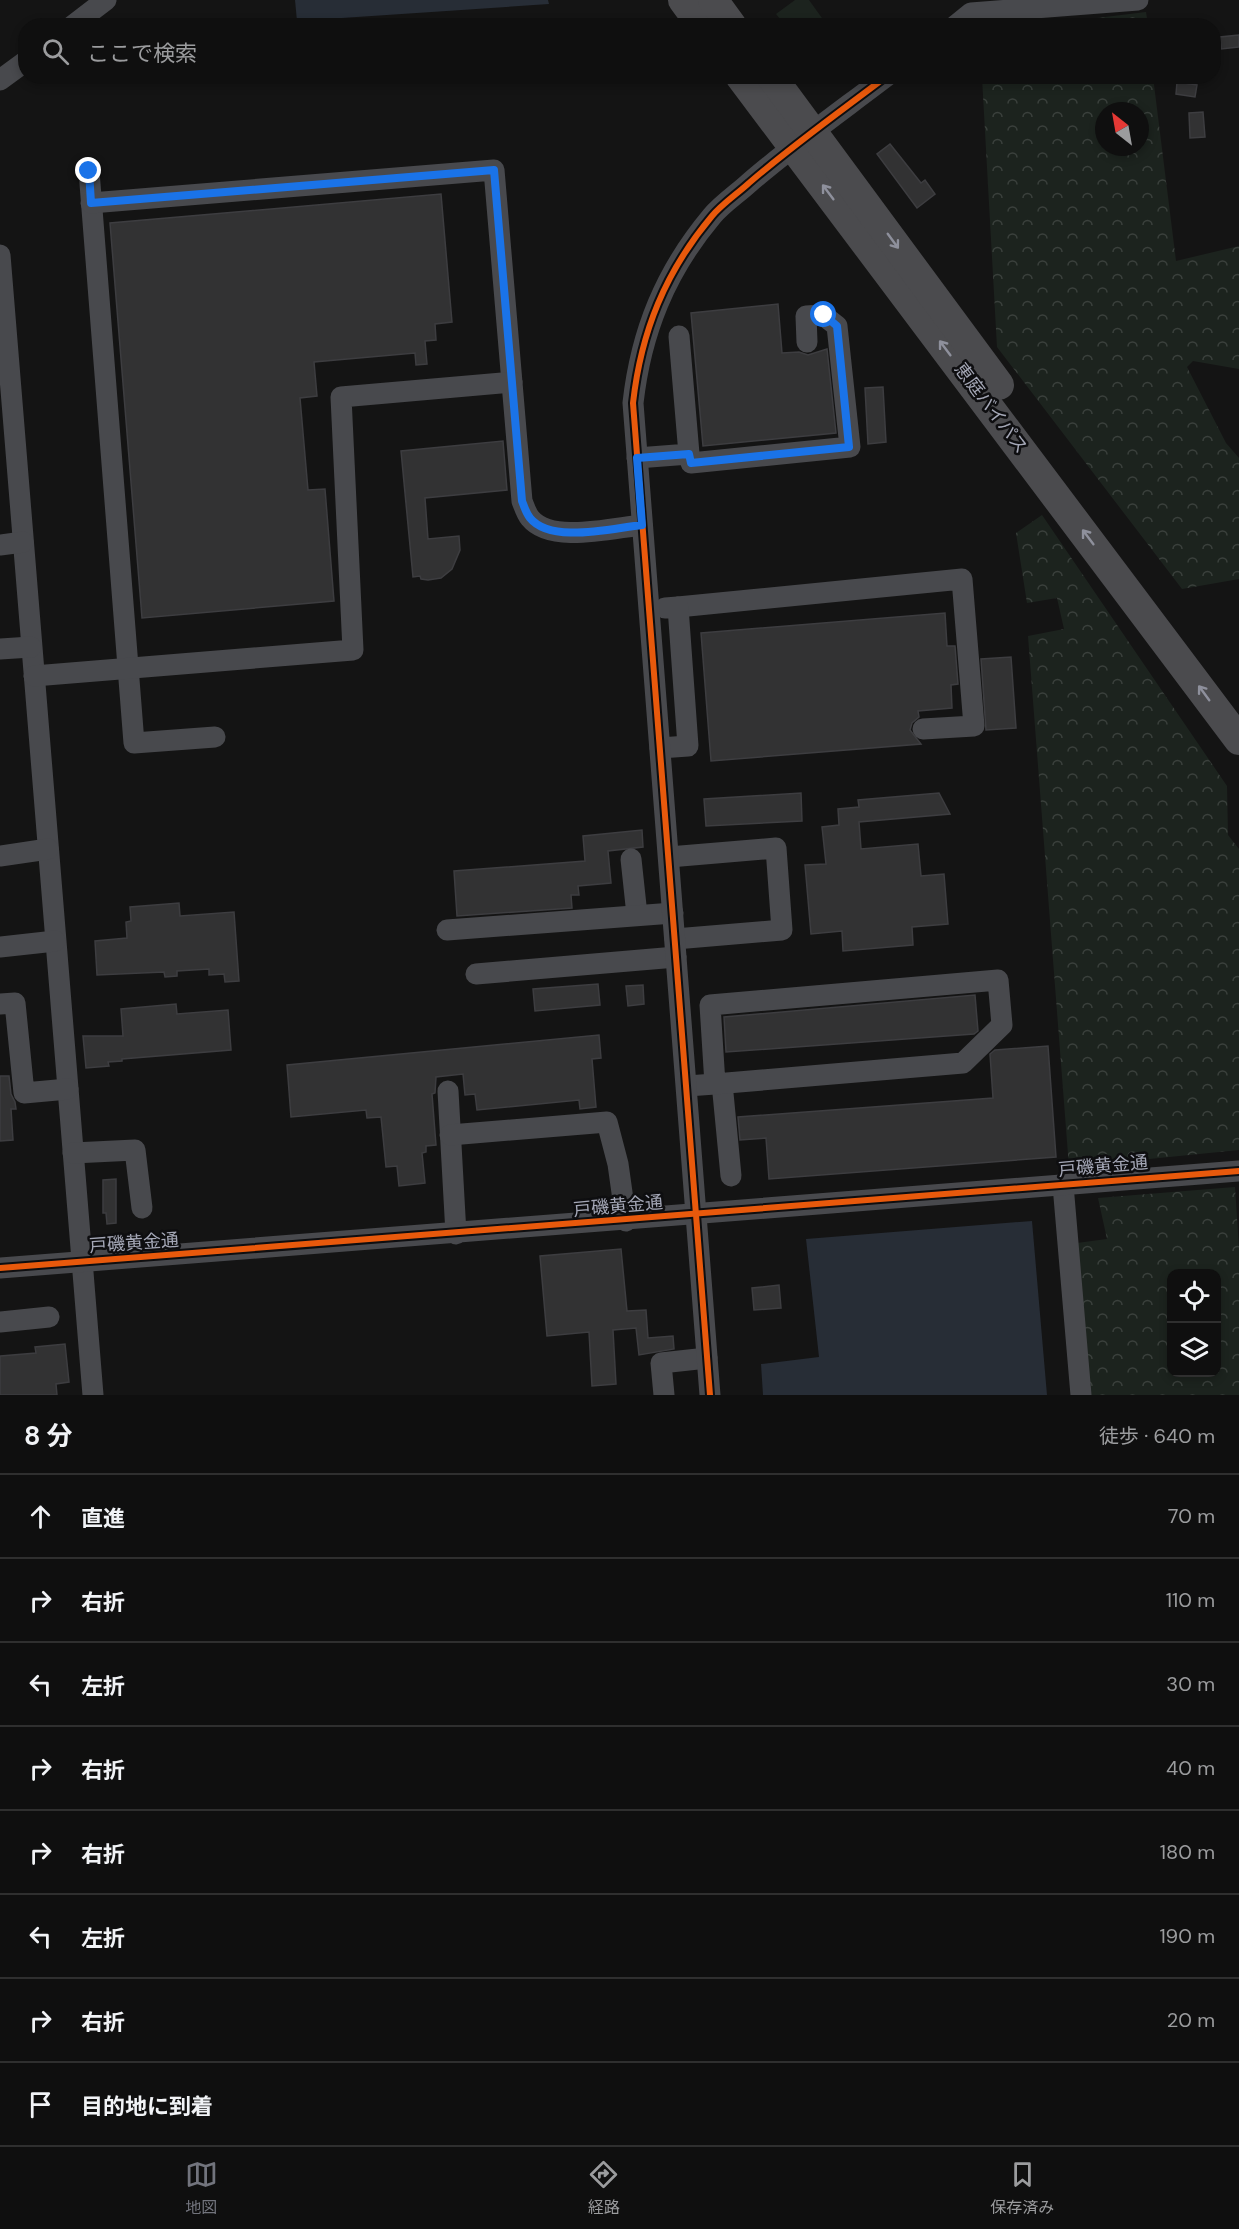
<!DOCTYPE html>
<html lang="ja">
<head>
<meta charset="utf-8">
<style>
	:root { --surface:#0f0f0f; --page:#181818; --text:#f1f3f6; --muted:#9b9c9e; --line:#2f2f2f; --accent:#72747d }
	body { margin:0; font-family:"DM Sans","Noto Sans JP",sans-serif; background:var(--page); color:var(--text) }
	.controls { position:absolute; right:18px; bottom:18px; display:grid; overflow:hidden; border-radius:12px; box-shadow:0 3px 9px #0003 }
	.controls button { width:54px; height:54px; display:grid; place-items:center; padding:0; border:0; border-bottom:2px solid var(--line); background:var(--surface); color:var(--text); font:30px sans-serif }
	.compass { position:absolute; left:1095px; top:102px; width:54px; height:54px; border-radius:50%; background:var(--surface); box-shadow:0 3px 9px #0003; rotate:329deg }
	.stop { position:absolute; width:18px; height:18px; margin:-14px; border:4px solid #1a73e8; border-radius:50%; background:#fff }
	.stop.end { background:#1a73e8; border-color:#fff; box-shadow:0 2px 6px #0008 }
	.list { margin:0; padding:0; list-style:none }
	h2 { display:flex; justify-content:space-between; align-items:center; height:78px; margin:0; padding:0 24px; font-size:26px }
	h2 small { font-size:20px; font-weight:400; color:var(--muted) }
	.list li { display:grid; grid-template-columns:39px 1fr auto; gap:18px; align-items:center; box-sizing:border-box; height:84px; padding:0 24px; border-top:2px solid var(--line) }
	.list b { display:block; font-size:22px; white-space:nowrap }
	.list em { font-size:20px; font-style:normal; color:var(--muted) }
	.icon { flex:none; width:33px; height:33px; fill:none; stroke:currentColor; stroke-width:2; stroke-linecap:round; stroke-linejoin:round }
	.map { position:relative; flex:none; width:1239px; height:1395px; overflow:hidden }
	.search { position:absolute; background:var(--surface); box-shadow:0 3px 9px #0003; left:18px; right:18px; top:18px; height:66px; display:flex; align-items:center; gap:15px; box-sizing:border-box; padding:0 21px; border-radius:24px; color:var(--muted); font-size:22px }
	.sheet { height:750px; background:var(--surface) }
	nav { display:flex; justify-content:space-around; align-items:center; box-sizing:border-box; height:84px; border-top:2px solid var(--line); background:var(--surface); font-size:16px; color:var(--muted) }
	nav a { display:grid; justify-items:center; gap:3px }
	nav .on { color:var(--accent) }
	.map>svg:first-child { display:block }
	.forest { fill:url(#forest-crowns); fill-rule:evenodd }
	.park { fill:#1c231e }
	.water { fill:#272d36 }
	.building { fill:#323233; stroke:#3d3d40; stroke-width:1.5 }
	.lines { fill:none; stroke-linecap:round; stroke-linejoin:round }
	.minor { stroke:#48494d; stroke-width:21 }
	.highway { stroke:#4b4b4e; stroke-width:30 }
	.cycleway-casing { stroke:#0e0e10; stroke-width:10 }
	.cycleway { stroke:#e8590c; stroke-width:6 }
	.oneway { stroke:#8e909c }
	.route { stroke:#1a73e8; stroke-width:8 }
	.labels { text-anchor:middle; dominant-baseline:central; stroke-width:5; stroke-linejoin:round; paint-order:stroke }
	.street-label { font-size:18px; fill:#a4a7b6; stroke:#0e0e10 }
</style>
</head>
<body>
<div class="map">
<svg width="1239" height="1395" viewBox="0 0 1239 1395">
	<defs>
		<pattern id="forest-crowns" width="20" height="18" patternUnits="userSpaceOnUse" patternTransform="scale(1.5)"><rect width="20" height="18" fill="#1c231e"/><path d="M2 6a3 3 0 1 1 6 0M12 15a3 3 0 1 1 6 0" fill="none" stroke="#3a403c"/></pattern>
	</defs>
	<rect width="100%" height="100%" fill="#141414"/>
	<g class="forest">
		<polygon points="1146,12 1148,25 1040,25"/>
		<path d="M982 77H1153L1176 261 1239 246V369L1193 361 1187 367 1226 443 1239 458V579L1182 589 997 347ZM1104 111H1140V147H1104Z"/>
		<polygon points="1042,515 1227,786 1228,835 1239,849 1239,1150 1069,1167 1028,636 1064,629 1057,598 1027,603 1016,533"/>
		<path d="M1235 1187 1239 1248V1395H1089L1077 1243 1107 1239 1098 1198ZM1172 1274H1216V1372H1172Z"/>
	</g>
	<polygon class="park" points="795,0 809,0 827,25 785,25 776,14"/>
	<g class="water">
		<polygon points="295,0 548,0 549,4 297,21"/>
		<polygon points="1032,1221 1047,1395 763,1395 761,1364 819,1357 806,1239"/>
	</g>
	<g class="building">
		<polygon points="1239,35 1239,47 1221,49 1220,37"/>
		<polygon points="1177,82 1197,85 1195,97 1176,94"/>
		<polygon points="1203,112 1205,137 1190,138 1189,113"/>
		<polygon points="890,144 921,183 925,180 935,194 917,208 877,154"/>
		<polygon points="441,194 452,322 435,324 436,340 425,341 427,364 416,365 415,353 314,362 317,396 300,398 308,490 325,489 334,601 142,618 110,223"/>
		<polygon points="778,304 782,353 799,352 808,355 827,349 836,433 703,446 691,313"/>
		<polygon points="883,387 886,442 868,444 865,388"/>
		<polygon points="503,441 507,490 425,498 428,539 459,536 460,550 452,569 441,578 428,580 421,579 420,576 413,577 401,451"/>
		<polygon points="945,613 947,646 955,646 958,684 951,685 952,708 918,711 919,717 912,723 910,730 921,744 711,761 701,633"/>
		<polygon points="1011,657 1016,728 986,730 981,659"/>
		<polygon points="801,793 802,821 706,826 704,799"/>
		<polygon points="939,793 950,814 859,822 861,849 918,844 921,876 944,874 948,924 912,927 913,945 843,951 842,931 811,934 805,865 826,864 822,827 839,825 838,809 859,807 858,800"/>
		<polygon points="642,830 643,847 608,851 611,883 578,886 579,895 571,895 572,908 457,916 454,871 585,861 583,836"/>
		<polygon points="179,903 180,916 234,912 239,981 225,982 224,974 209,975 209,969 177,971 177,976 165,977 164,972 97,975 95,941 127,938 126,922 131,921 130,907"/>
		<polygon points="598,984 600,1005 535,1011 533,989"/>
		<polygon points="643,985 644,1004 628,1006 626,986"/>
		<polygon points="975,995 978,1031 974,1034 726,1052 724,1017"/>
		<polygon points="176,1004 177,1014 228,1010 231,1050 122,1059 122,1061 108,1062 109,1066 86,1068 83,1036 123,1036 121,1009"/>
		<polygon points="599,1035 601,1058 592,1059 596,1107 580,1109 579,1100 477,1110 475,1094 465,1095 463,1074 436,1077 435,1093 432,1094 436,1145 426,1146 426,1152 422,1153 425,1183 399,1186 397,1166 386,1167 381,1117 367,1118 366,1110 291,1117 287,1065"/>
		<polygon points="1048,1046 1056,1157 769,1179 766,1138 740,1140 738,1117 993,1098 990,1054 995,1050"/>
		<polygon points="0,1076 9,1076 11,1094 15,1102 16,1109 11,1109 13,1140 0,1141"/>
		<polygon points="116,1179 116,1223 107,1224 106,1213 103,1213 103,1180"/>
		<polygon points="621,1249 627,1311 646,1310 648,1338 673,1336 674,1349 639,1355 636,1328 613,1330 616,1384 592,1386 589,1332 547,1336 540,1256"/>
		<polygon points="779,1285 781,1308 754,1310 752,1288"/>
		<polygon points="65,1344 69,1382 56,1384 57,1395 0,1395 0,1356 36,1353 35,1347"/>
	</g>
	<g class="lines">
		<g class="minor">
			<polyline points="72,26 106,0"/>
			<polyline points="955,26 971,13 1138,0"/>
			<polyline points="0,80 26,61"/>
			<polyline points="89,171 134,743 215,737"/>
			<path d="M91 203 494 170 522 501C524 506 526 513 530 518 551 544 612 528 642 525"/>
			<polyline points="0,255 93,1395"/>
			<polyline points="689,454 691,463 850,447 837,326 823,315 806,316 807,342"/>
			<polyline points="637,458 689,454 679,336"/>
			<polyline points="0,545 23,542"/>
			<polyline points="678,607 962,579 974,726 923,729"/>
			<polyline points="0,649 31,647"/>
			<polyline points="34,676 353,650 341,397 512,382"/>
			<polyline points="660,748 688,746 678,607 665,608"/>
			<polyline points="0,856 48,849"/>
			<polyline points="669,857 776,848 782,930 675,939"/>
			<polyline points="631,859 637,915"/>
			<polyline points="447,930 673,913"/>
			<polyline points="0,947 55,941"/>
			<polyline points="476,974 676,957"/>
			<polyline points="0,1004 15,1003 24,1093 68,1089"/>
			<polyline points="722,1083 731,1176"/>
			<polyline points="687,1086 715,1084 963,1063 1002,1025 998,980 710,1005 715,1084"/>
			<polyline points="448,1091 456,1234"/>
			<polyline points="450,1135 607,1122 618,1164 626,1221"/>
			<polyline points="73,1153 135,1150 142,1208"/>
			<polyline points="1063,1185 1081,1395"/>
			<polyline points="0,1268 1239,1171"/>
			<polyline points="0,1322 49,1317"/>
			<polyline points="664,1395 661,1363 707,1358"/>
			<path d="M710 1395 633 403C641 332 665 272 712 216 722 204 737 194 749 183 793 145 841 111 887 76"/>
		</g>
		<g class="highway">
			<polyline points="683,0 702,26"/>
			<polyline points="713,0 732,26"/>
			<polyline points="740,76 1239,740"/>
			<polyline points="771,76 999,385"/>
		</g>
		<g class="cycleway-casing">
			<g id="cycleway">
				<polyline points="0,1268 1239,1171"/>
				<path d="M710 1395 633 403C641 332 665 272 712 216 722 204 737 194 749 183 793 145 841 111 887 76"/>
			</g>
		</g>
		<use href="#cycleway" class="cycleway"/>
	</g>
	<defs><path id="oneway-shaft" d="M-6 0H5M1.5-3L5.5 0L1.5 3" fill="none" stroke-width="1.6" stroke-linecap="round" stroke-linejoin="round" transform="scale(1.5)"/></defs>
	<g class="oneway">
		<use href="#oneway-shaft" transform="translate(828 192) rotate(-127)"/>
		<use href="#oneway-shaft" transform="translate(893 241) rotate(54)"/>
		<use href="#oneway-shaft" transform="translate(945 348) rotate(-127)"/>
		<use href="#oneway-shaft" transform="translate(1088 537) rotate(-127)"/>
		<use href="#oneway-shaft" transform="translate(1204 693) rotate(-126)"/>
	</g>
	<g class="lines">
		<path class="route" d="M89 171 91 203 494 170 522 501C524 506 526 513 530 518 551 544 612 528 642 525L637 458 689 454 691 463 849 447 837 326 824 315"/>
	</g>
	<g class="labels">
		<g class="street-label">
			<text transform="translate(991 408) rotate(53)">恵庭バイパス</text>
			<text transform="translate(1103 1166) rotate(-5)">戸磯黄金通</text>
			<text transform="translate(618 1206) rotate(-5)">戸磯黄金通</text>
			<text transform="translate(134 1243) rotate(-4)">戸磯黄金通</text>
		</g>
	</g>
</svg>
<div class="controls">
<button><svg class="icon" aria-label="locate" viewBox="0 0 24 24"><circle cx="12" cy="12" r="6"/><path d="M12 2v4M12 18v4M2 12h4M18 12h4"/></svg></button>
<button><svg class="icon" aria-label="layers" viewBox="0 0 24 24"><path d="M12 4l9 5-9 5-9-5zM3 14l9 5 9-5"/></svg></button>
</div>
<svg class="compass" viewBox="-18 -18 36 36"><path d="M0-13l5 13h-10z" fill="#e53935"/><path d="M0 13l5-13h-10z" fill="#9b9c9e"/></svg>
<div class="stop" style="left:824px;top:315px"></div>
<div class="stop end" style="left:89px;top:171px"></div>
<div class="search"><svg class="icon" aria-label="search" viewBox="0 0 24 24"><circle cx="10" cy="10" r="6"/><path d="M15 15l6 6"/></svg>ここで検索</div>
</div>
<section class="sheet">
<h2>8 分<small>徒歩 · 640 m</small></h2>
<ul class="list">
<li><svg class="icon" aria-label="ahead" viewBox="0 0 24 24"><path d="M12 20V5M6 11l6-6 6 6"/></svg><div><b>直進</b></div><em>70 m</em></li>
<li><svg class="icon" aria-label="right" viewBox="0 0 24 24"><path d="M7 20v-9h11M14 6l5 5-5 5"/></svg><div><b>右折</b></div><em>110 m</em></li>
<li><svg class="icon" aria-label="left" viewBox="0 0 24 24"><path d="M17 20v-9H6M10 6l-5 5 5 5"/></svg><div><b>左折</b></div><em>30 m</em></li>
<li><svg class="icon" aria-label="right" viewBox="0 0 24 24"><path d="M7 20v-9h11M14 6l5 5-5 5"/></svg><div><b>右折</b></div><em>40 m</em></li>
<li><svg class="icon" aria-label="right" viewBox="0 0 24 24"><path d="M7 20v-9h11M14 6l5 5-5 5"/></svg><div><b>右折</b></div><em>180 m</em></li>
<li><svg class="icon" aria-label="left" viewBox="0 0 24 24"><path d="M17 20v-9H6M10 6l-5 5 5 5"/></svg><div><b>左折</b></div><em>190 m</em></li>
<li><svg class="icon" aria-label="right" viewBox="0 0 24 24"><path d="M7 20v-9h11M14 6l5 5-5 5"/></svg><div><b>右折</b></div><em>20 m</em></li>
<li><svg class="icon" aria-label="arrive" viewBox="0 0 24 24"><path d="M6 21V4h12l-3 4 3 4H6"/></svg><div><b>目的地に到着</b></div></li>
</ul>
</section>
<nav>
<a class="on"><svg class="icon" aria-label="map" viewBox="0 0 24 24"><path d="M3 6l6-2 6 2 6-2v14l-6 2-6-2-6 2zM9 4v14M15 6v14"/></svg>地図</a>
<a><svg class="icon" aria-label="directions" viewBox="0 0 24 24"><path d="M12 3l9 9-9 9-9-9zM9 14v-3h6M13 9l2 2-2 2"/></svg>経路</a>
<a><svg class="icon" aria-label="saved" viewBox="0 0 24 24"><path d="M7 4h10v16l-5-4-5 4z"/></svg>保存済み</a>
</nav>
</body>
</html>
